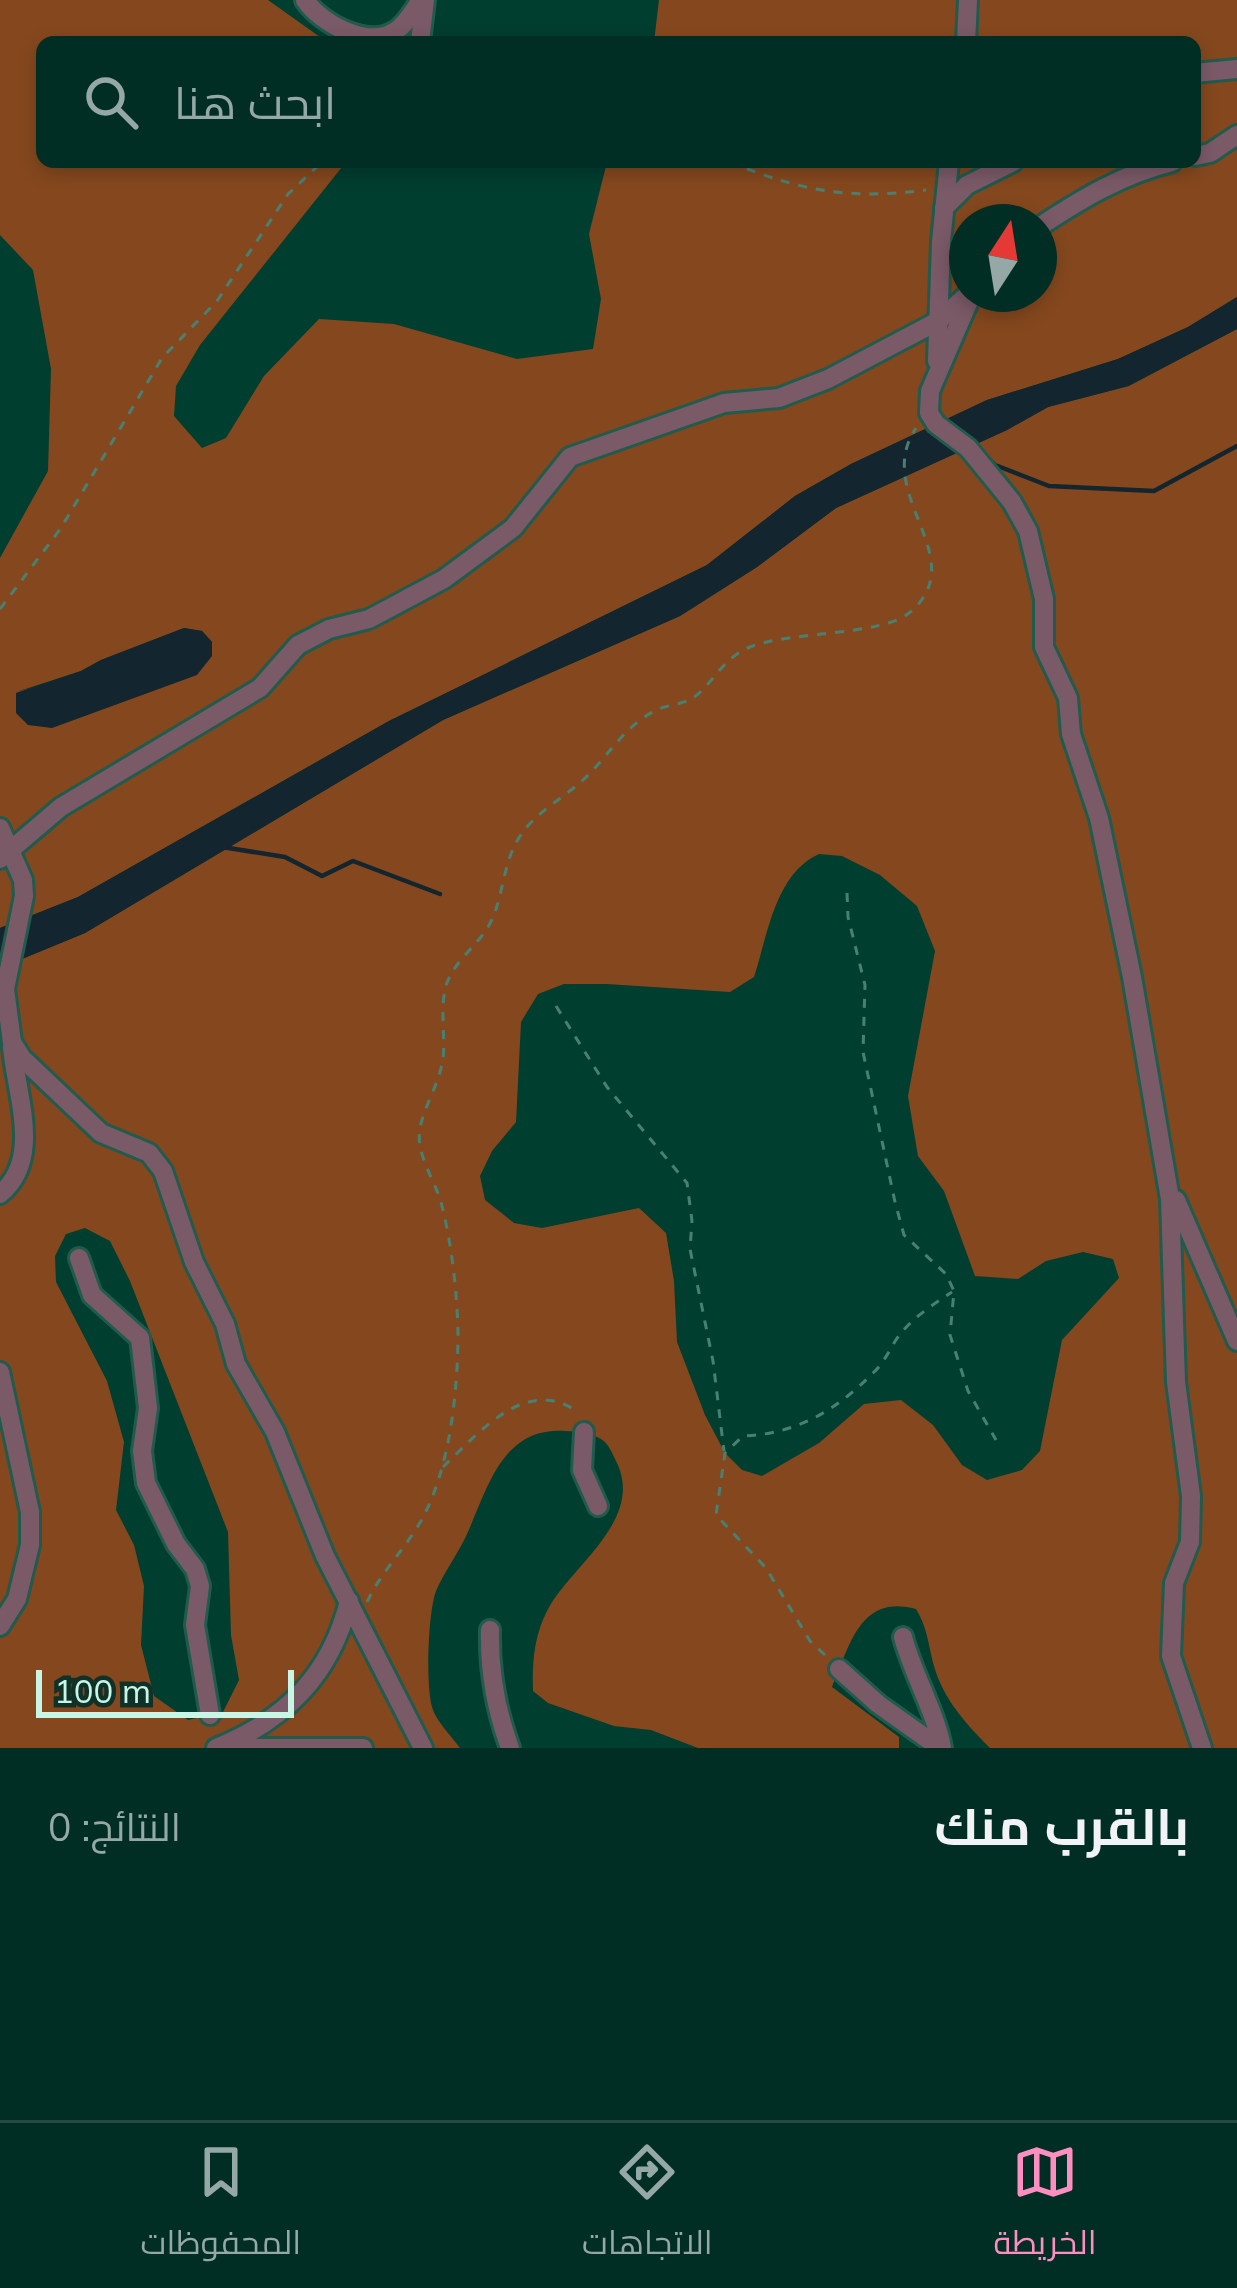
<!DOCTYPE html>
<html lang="ar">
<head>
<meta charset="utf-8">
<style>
	:root { --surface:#002e24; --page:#0a362c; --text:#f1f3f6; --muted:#95a8a6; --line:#224a41; --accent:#fd8ec0 }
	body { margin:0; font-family:Mulish,Cairo,sans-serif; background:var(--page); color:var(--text); direction:rtl }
	.compass { position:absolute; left:949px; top:204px; width:108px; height:108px; border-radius:50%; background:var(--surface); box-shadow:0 6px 18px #0003; rotate:12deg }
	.scale { position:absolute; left:36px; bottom:30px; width:258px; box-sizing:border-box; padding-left:12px; border:6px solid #c7f6e6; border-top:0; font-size:33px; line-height:42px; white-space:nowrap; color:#c7f6e6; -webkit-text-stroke:9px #103128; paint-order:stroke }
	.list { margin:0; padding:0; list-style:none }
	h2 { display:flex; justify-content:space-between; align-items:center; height:156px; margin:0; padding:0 48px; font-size:51px }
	h2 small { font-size:39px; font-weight:400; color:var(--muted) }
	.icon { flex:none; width:66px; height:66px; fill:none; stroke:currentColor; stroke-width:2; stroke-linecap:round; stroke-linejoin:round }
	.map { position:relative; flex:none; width:1237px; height:1748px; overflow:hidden; direction:ltr }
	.search { position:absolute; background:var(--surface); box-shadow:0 6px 18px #0003; left:36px; right:36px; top:36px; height:132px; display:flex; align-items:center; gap:30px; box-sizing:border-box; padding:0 42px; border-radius:18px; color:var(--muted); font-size:45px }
	.sheet { height:372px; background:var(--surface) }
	nav { display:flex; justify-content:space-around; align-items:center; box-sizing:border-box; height:168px; border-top:3px solid var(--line); background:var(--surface); font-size:33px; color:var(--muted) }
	nav a { display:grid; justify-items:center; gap:6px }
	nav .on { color:var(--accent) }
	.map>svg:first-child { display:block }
	.green { fill:#85481e; fill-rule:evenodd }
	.water { fill:#13252e }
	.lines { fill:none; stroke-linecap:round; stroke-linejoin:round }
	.stream { stroke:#13252e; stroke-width:4.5 }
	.street-casing { stroke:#205b4d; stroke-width:24 }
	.path { stroke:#488172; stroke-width:3; stroke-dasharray:9 9; stroke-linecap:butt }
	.street { stroke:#7b5a68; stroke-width:18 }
</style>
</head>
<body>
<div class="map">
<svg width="1237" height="1748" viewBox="0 0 1237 1748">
	<rect width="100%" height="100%" fill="#003e30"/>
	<g class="green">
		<path d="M0 0H268L327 42H42V162H346L200 345 176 386 174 416 202 448 226 438 264 376 319 319 394 324 517 359 593 349 601 299 589 234 607 162H1195V42H654L659 0H1237V297L1188 327 1118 359 987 400 851 464 795 496 707 565 389 721 78 897 0 928V558L48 471 51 369 33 270 0 235ZM967 222H1039V294H967ZM184 628 202 631 212 642 16 692 81 671 101 660Z"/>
		<path d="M1237 329V1748H990C967 1725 943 1699 934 1666 928 1644 928 1629 916 1609 860 1594 850 1645 832 1687L899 1737V1748H698L651 1730 614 1726 548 1703 533 1691C532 1664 534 1636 547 1611 570 1566 646 1520 616 1461 612 1453 609 1444 601 1439 590 1432 578 1432 566 1431 502 1426 488 1488 467 1534 458 1554 444 1572 436 1591 428 1612 425 1689 433 1710 438 1723 452 1737 460 1748H0V968L85 933 443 720 680 616 757 567 836 508 1007 430 1048 407 1129 386ZM819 854 842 856 880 875 917 906 935 951 908 1096 918 1156 944 1191 975 1276 1018 1279 1046 1261 1083 1252 1113 1259 1119 1278 1062 1340 1040 1451 1022 1470 987 1480 962 1465 933 1425 901 1400 864 1404 819 1443 762 1476 742 1470 725 1453 705 1415 677 1342 674 1281 666 1233 639 1208 542 1228 514 1223 485 1200 480 1176 492 1151 516 1122 521 1022 538 994 564 984H607L730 992 754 977C768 934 775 874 819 854ZM85 1228 110 1241 130 1281 228 1532 231 1635 239 1680 223 1712 188 1720 154 1696 141 1645 144 1586 134 1545 116 1510 124 1442 107 1381 56 1282 55 1256 66 1234Z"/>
	</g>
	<g class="water">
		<polygon points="1237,297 1237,329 1128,386 1048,407 1007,430 836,508 757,567 680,616 443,720 85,933 0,968 0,928 78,897 389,721 707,565 795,496 851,464 987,400 1118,359 1188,327"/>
		<polygon points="184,628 202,631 212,642 212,656 197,675 52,728 28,725 16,713 16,693 81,671 101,660"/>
	</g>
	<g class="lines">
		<g class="stream">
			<polyline points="986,457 995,465 1049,486 1154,491 1237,446"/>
			<polyline points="222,847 285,857 322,876 353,861 440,894"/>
		</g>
		<g class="street-casing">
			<g id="street">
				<path d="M305 0C321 24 370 50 397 30 407 23 414 10 421 0"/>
				<polyline points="420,42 425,0"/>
				<polyline points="966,42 968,0"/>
				<polyline points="1195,73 1237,69"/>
				<polyline points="1195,156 1210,153 1237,135"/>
				<polyline points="944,208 967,185 1013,162"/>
				<path d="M1039 227C1081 199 1123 174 1172 162"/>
				<polyline points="972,294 930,391 929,413 936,424 968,448 1012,502 1028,531 1044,599 1044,647 1068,698 1071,734 1099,818 1132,977 1170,1199 1176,1382 1191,1496 1190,1542 1174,1583 1171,1656 1202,1748"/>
				<polyline points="937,361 941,242 949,162"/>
				<polyline points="0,828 23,880 24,896 5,989 12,1042 22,1058 101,1133 149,1153 163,1171 194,1262 225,1324 236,1364 275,1432 325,1556 423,1748"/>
				<polyline points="0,859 61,807 260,688 298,645 329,629 369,619 444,579 513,528 570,457 724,403 779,398 828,379 940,320 968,294"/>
				<path d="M0 1194C43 1159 16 1095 12 1047"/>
				<polyline points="1176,1200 1237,1341"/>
				<polyline points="79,1258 92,1295 140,1338 148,1408 142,1451 146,1483 176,1544 195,1569 200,1586 195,1625 210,1715"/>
				<polyline points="0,1372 30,1512 30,1545 17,1599 0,1626"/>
				<polyline points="584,1432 582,1470 598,1506"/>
				<path d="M490 1630C489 1670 496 1710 510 1748"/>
				<path d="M903 1637C913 1675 935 1710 942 1748"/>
				<polyline points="839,1669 878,1704 940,1748"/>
				<path d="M216 1748C286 1720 331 1674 349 1601"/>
				<polyline points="241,1748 363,1748"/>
			</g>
		</g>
		<g class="path">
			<path d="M730 162C800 191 850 200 926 190"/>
			<polyline points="0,609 61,528 162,358 217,301 288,194 322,162"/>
			<polyline points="847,893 848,917 865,985 863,1052 895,1202 904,1235 946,1274 954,1291 950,1335 968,1391 996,1440"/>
			<polyline points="556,1006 607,1087 687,1183 692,1221 690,1249 713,1361 724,1451"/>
			<path d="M443 1467C480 1432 527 1374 579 1413"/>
			<path d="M367 1602C381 1572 406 1548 422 1519 450 1468 458 1391 458 1332 457 1292 452 1246 442 1206 436 1181 415 1155 420 1128 424 1107 439 1084 443 1059 446 1034 438 1000 449 978 458 959 477 945 488 927 503 902 502 867 517 841 532 814 561 800 583 780 608 757 624 726 655 711 665 705 679 705 689 700 710 690 720 659 750 647 790 631 881 636 909 613 975 559 871 494 916 428"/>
			<path d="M825 1655 810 1641 766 1568 716 1515 725 1453 743 1436C796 1434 836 1411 874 1372 886 1361 891 1345 901 1333 915 1316 934 1304 952 1292"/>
		</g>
		<use href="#street" class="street"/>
	</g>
</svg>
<svg class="compass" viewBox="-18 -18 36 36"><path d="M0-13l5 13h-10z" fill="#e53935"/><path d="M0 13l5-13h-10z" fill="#95a8a6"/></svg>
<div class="scale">100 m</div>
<div class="search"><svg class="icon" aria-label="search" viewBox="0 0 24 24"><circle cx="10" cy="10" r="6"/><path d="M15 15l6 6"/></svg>ابحث هنا</div>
</div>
<section class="sheet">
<h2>بالقرب منك<small>النتائج: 0</small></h2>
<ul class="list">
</ul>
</section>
<nav>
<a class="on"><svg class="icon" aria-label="map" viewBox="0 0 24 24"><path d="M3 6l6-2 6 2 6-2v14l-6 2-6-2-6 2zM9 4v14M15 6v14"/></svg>الخريطة</a>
<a><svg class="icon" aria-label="directions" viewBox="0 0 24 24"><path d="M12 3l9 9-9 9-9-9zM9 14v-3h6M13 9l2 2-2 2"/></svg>الاتجاهات</a>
<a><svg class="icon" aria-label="saved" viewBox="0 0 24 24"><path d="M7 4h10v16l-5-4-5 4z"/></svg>المحفوظات</a>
</nav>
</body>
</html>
